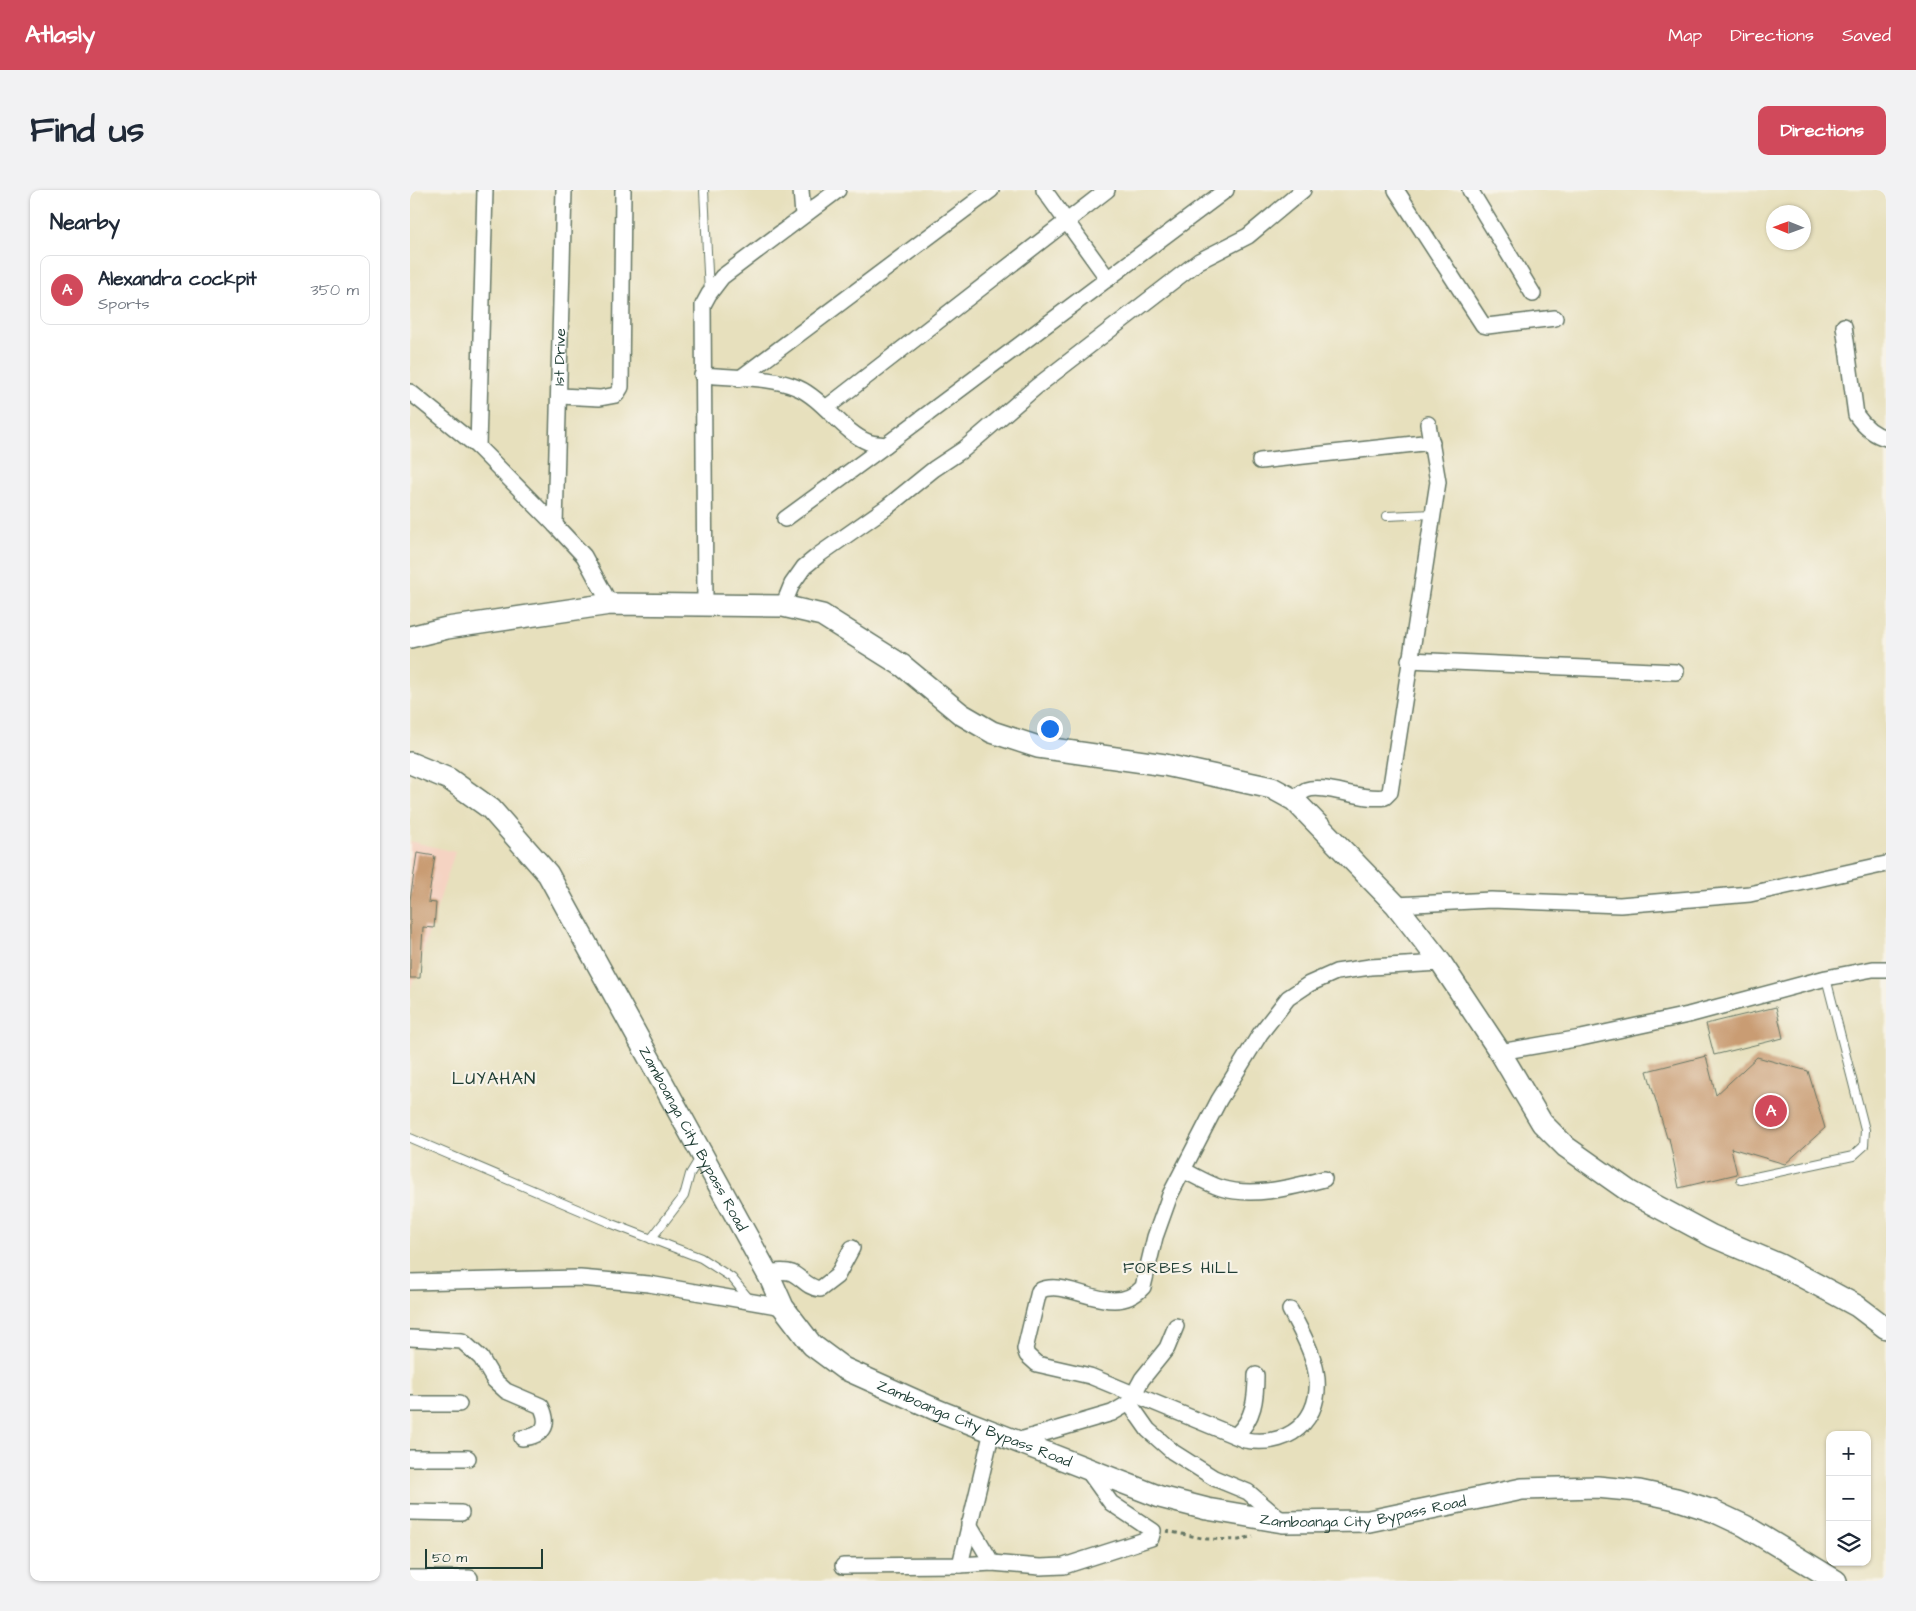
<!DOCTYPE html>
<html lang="en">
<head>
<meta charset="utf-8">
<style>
	:root { --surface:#fff; --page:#f2f2f3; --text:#1f2937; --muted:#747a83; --line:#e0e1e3; --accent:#d1495b }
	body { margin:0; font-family:"Architects Daughter",sans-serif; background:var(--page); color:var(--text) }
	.controls { position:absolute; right:15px; bottom:15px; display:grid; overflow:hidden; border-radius:10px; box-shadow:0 1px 4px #0004 }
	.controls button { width:45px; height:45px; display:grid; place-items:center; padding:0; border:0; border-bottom:1px solid var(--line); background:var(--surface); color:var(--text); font:25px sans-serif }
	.compass { position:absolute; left:1356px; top:15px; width:45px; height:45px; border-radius:50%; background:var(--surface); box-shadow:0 1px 4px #0004; rotate:271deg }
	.scale { position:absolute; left:15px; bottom:12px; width:118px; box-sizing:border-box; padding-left:5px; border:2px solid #1f3d34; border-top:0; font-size:14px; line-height:18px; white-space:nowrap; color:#1f3d34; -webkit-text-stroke:4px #f7f3e8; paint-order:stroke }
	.you { position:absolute; left:639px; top:538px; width:18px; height:18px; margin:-12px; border:4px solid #fff; border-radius:50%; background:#1a73e8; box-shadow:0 0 0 8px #1a73e833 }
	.badge { display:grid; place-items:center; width:32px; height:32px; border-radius:50%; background:var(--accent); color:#fff; font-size:16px; font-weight:700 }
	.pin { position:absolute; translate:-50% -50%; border:2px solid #fff; box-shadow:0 1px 5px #0006 }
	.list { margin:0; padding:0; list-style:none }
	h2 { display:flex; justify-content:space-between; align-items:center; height:65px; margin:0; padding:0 20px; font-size:21px }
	h2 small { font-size:16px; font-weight:400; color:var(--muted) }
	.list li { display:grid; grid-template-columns:32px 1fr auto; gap:15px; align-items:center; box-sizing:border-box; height:70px; margin:0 10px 10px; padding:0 10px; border:1px solid var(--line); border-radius:10px }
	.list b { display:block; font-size:19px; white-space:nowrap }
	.list p { margin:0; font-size:16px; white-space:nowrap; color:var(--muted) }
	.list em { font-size:16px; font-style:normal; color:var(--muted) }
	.icon { flex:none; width:28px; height:28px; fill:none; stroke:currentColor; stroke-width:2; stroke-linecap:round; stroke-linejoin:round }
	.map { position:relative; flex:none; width:1476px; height:1391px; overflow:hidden; border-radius:10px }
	header { display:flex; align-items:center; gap:30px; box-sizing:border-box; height:70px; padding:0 25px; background:var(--accent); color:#fff }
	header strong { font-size:24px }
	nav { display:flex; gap:28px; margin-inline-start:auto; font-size:18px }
	.intro { display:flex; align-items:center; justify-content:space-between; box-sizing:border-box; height:120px; padding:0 30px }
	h1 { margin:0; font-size:35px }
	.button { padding:12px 22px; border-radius:10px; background:var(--accent); color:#fff; font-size:18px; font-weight:700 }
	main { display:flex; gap:30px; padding:0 30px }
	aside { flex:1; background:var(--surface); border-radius:10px; box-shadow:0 1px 4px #0004 }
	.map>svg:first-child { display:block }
	.built { fill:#f5d3c2 }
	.building { fill:#c99c73 }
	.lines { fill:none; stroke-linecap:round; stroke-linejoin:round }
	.lane-casing { stroke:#657664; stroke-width:10 }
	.street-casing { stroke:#657664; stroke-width:18 }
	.secondary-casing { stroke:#657664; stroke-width:24 }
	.path { stroke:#657664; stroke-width:3; stroke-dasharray:4 4; stroke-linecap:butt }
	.lane { stroke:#fff; stroke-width:8 }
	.street { stroke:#fff; stroke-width:15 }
	.secondary { stroke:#fff; stroke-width:21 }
	.labels { text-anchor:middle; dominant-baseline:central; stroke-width:4.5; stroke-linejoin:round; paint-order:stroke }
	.street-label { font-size:15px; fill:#1f3d34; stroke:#f7f3e8 }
	.neighbourhood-label { font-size:16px; letter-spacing:1px; fill:#1f3d34; stroke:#f7f3e8 }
	.quarter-label { font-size:18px; letter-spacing:1px; fill:#1f3d34; stroke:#f7f3e8 }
</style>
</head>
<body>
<header>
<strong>Atlasly</strong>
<nav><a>Map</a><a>Directions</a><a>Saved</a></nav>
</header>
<div class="intro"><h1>Find us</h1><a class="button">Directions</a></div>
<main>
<aside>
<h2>Nearby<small></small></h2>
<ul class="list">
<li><span class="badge">A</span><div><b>Alexandra cockpit</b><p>Sports</p></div><em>350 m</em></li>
</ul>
</aside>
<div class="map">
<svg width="1476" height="1391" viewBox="0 0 1476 1391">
	<rect width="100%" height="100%" fill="#f7f3e8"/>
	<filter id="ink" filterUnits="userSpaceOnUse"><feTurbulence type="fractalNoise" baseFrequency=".02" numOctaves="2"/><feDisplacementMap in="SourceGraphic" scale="10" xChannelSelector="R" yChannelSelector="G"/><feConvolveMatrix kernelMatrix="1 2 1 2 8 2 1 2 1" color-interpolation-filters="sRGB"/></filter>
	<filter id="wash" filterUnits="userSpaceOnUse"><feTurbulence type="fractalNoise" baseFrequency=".0096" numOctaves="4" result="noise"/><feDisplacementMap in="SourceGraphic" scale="20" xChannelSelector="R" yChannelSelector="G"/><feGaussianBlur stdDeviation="1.12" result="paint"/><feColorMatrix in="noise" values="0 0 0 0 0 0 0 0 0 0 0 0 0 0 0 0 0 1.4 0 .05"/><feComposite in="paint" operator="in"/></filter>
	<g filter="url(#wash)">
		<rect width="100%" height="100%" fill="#e7e0bd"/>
		<polygon class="built" points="0,651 45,662 0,801"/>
		<g id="blocks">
			<g class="building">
				<polygon points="7,663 25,666 18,712 26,713 24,738 13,737 10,788 0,788 0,710"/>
				<polygon points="1366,817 1373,848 1304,865 1296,834"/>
				<polygon points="1296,866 1306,905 1347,867 1398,881 1415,938 1375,974 1321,958 1327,984 1269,998 1259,948 1257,948 1237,881"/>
			</g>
		</g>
	</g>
	<g filter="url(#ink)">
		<use href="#blocks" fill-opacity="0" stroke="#657664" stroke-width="1"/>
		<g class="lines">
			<g class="lane-casing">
				<g id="lane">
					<polyline points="294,0 299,103"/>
					<polyline points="977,326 1023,324"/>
					<polyline points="0,948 200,1033 291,1068 322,1088 340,1110"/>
					<polyline points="1331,990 1443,966 1454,956 1455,940 1416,788"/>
					<polyline points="241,1049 274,1006 280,984 291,966"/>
				</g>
			</g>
			<g class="street-casing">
				<g id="street">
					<polyline points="391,0 393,25"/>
					<polyline points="634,0 698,89"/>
					<polyline points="986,0 1073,135 1077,136 1145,128"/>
					<polyline points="1060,0 1123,104"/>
					<path d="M1434 136 1446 225C1453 235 1464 245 1476 248"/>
					<path d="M292 185C320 188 362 186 388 198 413 209 434 243 458 252 463 254 470 254 476 255"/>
					<polyline points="329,189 581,0"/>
					<polyline points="0,202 68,257 145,335 174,366 200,414"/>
					<polyline points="150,206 190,208 206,205 211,197 213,0"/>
					<polyline points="416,218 697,0"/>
					<polyline points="68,257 75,0"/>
					<polyline points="850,271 1022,252"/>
					<polyline points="375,329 476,255 816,0"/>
					<path id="s1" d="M145 335 154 0"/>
					<polyline points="295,415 293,115 299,104 312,87 428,0"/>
					<polyline points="373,416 382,394 394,377 410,364 477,317 524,279 554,259 626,197 789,71 838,46 893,0"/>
					<polyline points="999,470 1266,482"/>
					<path d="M884 610C888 606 892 602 896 600 914 593 951 611 975 607L980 602 1028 292 1018 234"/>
					<polyline points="986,715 1081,710 1210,715 1340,704 1476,674"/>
					<polyline points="1090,862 1171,848 1278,825 1416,788 1463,779 1476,779"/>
					<path d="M773 980C785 986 798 994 811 998 844 1008 882 997 914 989"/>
					<path d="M357 1083C365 1082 374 1080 382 1083 392 1088 398 1098 410 1099L427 1086 442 1058"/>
					<polyline points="0,1092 170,1088 239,1094 373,1117"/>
					<path d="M880 1120C889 1137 899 1154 904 1173 918 1222 885 1259 835 1250L680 1186 627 1174 617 1165 615 1159 629 1101C659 1086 702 1131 733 1097L745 1047 760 1005 809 910 850 844 878 808 899 794 926 782 960 777 1031 773"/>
					<path d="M0 1148 52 1151 71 1168 84 1190 96 1201 131 1216C141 1236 133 1246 112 1248"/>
					<polyline points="719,1213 738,1240 763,1262 804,1288 838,1302 873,1332"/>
					<polyline points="0,1214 49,1214"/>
					<path d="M826 1245C844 1229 846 1208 846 1185"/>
					<polyline points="607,1251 702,1223 719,1213 732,1189 757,1158 766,1136"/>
					<polyline points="0,1268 58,1268"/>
					<polyline points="0,1322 51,1323"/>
					<polyline points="559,1334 582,1373"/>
					<polyline points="550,1375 582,1373 630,1377 654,1376 741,1348 743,1341 701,1313 676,1278"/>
					<polyline points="433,1376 550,1375 582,1241"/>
					<polyline points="0,1388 60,1388"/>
				</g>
			</g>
			<g class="secondary-casing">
				<g id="secondary">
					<polyline points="0,447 37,438 200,414 373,416 412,425 493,476 551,524 582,542 628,557 755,575 862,598 884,610 986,715 1031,773 1090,862 1132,933 1156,957 1220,1002 1302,1046 1370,1075 1421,1102 1447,1116 1476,1138"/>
					<path id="s2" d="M0 573 39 589 81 619 138 684 361 1090 373 1117 402 1155 433 1178 529 1221 750 1307 797 1319 873 1332 959 1331 1112 1299 1187 1297 1229 1301 1266 1309 1303 1321 1335 1336 1426 1391"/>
				</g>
			</g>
			<polyline class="path" points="756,1341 797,1349 829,1350 843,1346"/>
			<use href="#lane" class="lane"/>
			<use href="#street" class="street"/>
			<use href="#secondary" class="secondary"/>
		</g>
	</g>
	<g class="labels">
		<g class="street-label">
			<text stroke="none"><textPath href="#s1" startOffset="168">1st Drive</textPath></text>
			<text stroke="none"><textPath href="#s2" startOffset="482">Zamboanga City Bypass Road</textPath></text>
			<text stroke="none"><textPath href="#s2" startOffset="902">Zamboanga City Bypass Road</textPath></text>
			<text stroke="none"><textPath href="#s2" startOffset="1308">Zamboanga City Bypass Road</textPath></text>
		</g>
		<g class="neighbourhood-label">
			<text x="771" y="1078">FORBES HILL</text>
		</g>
		<g class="quarter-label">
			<text x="84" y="888">LUYAHAN</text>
		</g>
	</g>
</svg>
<div class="controls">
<button>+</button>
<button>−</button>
<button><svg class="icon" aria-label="layers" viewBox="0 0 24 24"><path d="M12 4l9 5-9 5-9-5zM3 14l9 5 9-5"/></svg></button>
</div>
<svg class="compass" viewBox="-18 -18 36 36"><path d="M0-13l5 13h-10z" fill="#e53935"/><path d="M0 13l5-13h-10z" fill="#747a83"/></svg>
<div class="scale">50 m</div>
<div class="you"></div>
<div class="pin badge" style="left:1361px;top:921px">A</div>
</div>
</main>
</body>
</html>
